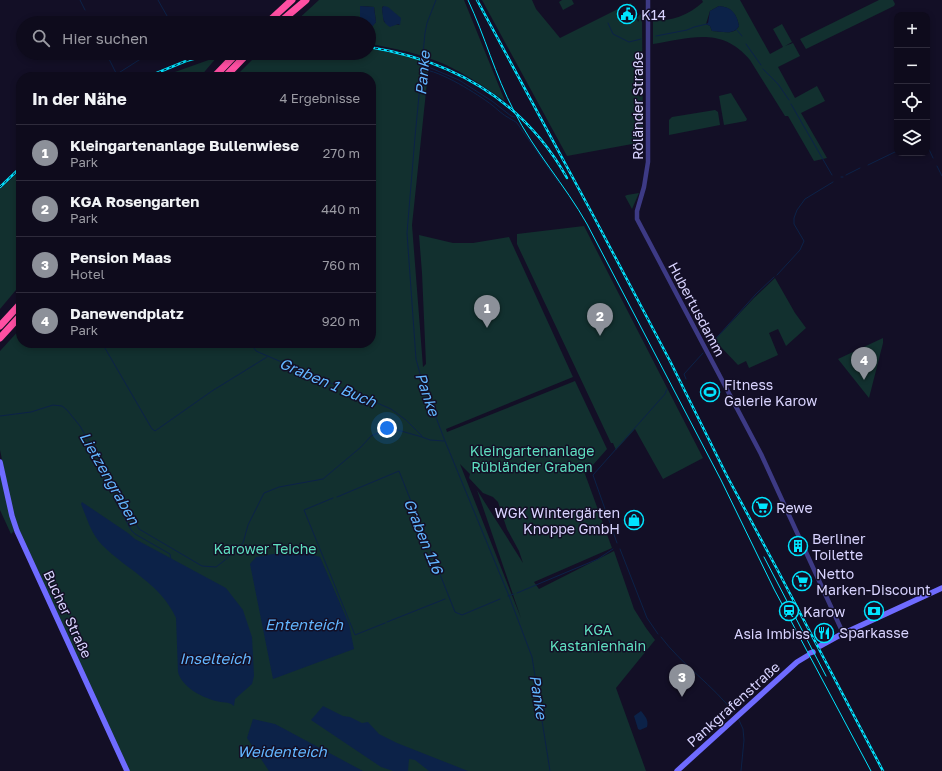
<!DOCTYPE html>
<html lang="de">
<head>
<meta charset="utf-8">
<style>
	:root { --surface:#0e0b1c; --page:#171425; --text:#f1f3f6; --muted:#9b9ba3; --line:#2e2b3b; --accent:#8c9099 }
	body { margin:0; font-family:"Golos Text",sans-serif; background:var(--page); color:var(--text) }
	.controls { position:absolute; right:12px; top:12px; display:grid; overflow:hidden; border-radius:8px; box-shadow:0 2px 6px #0003 }
	.controls button { width:36px; height:36px; display:grid; place-items:center; padding:0; border:0; border-bottom:1px solid var(--line); background:var(--surface); color:var(--text); font:20px sans-serif }
	.you { position:absolute; left:387px; top:428px; width:14px; height:14px; margin:-10px; border:3px solid #fff; border-radius:50%; background:#1a73e8; box-shadow:0 0 0 6px #1a73e833 }
	.badge { display:grid; place-items:center; width:26px; height:26px; border-radius:50%; background:var(--accent); color:#fff; font-size:13px; font-weight:700 }
	.pin { position:absolute; translate:-50% -33px; filter:drop-shadow(0 1px 2px #0008) }
	.pin::after { content:''; position:absolute; top:21px; width:14px; height:12px; background:inherit; clip-path:polygon(0 0,100% 0,50% 100%) }
	.list { margin:0; padding:0; list-style:none }
	h2 { display:flex; justify-content:space-between; align-items:center; height:52px; margin:0; padding:0 16px; font-size:17px }
	h2 small { font-size:13px; font-weight:400; color:var(--muted) }
	.list li { display:grid; grid-template-columns:26px 1fr auto; gap:12px; align-items:center; box-sizing:border-box; height:56px; padding:0 16px; border-top:1px solid var(--line) }
	.list b { display:block; font-size:15px; white-space:nowrap }
	.list p { margin:0; font-size:13px; white-space:nowrap; color:var(--muted) }
	.list em { font-size:13px; font-style:normal; color:var(--muted) }
	.icon { flex:none; width:22px; height:22px; fill:none; stroke:currentColor; stroke-width:2; stroke-linecap:round; stroke-linejoin:round }
	.map { position:relative; flex:none; width:942px; height:771px; overflow:hidden }
	.search { position:absolute; background:var(--surface); box-shadow:0 2px 6px #0003; left:16px; top:16px; width:360px; height:44px; display:flex; align-items:center; gap:10px; box-sizing:border-box; padding:0 14px; border-radius:22px; color:var(--muted); font-size:15px }
	.panel { position:absolute; background:var(--surface); box-shadow:0 2px 6px #0003; left:16px; top:72px; width:360px; height:276px; border-radius:16px }
	.map>svg:first-child { display:block }
	.green { fill:#12302f; fill-rule:evenodd }
	.water { fill:#0c2248 }
	.lines { fill:none; stroke-linecap:round; stroke-linejoin:round }
	.stream { stroke:#0c2248; stroke-width:1 }
	.tertiary { stroke:#3d3a85; stroke-width:4.5 }
	.secondary { stroke:#6f6bff; stroke-width:5.5 }
	.motorway { stroke:#ff4fa3; stroke-width:7 }
	.tram { stroke:#00e5ff; stroke-width:1 }
	.rail-casing { stroke:#00e5ff; stroke-width:2.5 }
	.rail { stroke:#130f26; stroke-width:1; stroke-dasharray:3; stroke-linecap:butt }
	.labels { text-anchor:middle; dominant-baseline:central; stroke-width:3; stroke-linejoin:round; paint-order:stroke }
	.poi-label { font-size:14px; fill:#d9d4ff; stroke:#130f26; text-anchor:start }
	.street-label { font-size:14px; fill:#d9d4ff; stroke:#130f26 }
	.park-label { font-size:14px; fill:#5fe0c0; stroke:#130f26 }
	.water-label { font-size:15px; font-style:italic; fill:#62b6ff; stroke:#130f26 }
</style>
</head>
<body>
<div class="map">
<svg width="942" height="771" viewBox="0 0 942 771">
	<rect width="100%" height="100%" fill="#130f26"/>
	<g class="green">
		<path d="M319 0H464L505 101C486 88 466 74 444 64 421 54 394 48 369 44V25H373L376 22 374 7 360 6V18L362 23H294ZM383 6 400 25 384 22 382 8Z"/>
		<polygon points="482,0 532,0 536,9 560,38 630,3 632,4 627,7 626,12 621,17 626,23 629,18 632,19 637,18 638,22 639,20 637,18 640,14 642,16 643,142 567,156"/>
		<polygon points="562,0 572,0 574,4 563,10 559,2"/>
		<path d="M702 0H740L770 54 783 47 773 29 782 24 792 42 785 46 793 43 800 56 778 67 795 98 817 86 825 101 801 113 827 158 814 161 788 116H785L750 60C722 26 690 38 653 44V21C672 21 689 15 703 2ZM719 6C731 7 737 14 739 26 734 36 722 31 712 31L710 26 706 24 710 11Z"/>
		<polygon points="879,0 893,0 895,4 894,6 806,49 800,39"/>
		<path d="M369 48 414 58 429 63 412 225 423 367 426 364 422 273 419 235 453 243H473L509 237 573 377 446 429 447 432 575 381 607 449 585 474 612 548 534 582 539 589 614 551 634 609 646 628 655 640 616 688 646 771H129L14 518 0 450V351L21 328V343H371V77H235L259 53H369ZM460 464 470 474 469 478 483 493 493 497 498 502 507 529 519 551 523 563 477 490 521 618Z"/>
		<polygon points="217,57 200,77 161,77"/>
		<polygon points="731,93 747,119 746,121 724,125 719,96"/>
		<polygon points="715,110 718,112 720,125 669,135 669,120 672,117"/>
		<polygon points="21,170 21,284 0,309 0,189"/>
		<polygon points="639,193 632,209 625,196 627,195"/>
		<polygon points="584,226 703,458 663,479 635,429 616,450 613,443 611,443 517,244 517,234"/>
		<polygon points="775,278 795,313 806,328 786,346 778,329 769,333 778,355 749,368 746,361 738,365 720,346 711,350 709,346 754,298"/>
		<polygon points="883,338 883,343 869,398 838,359"/>
		<polygon points="0,471 14,531 11,534 0,510"/>
	</g>
	<g class="water">
		<polygon points="360,6 374,7 376,22 373,26 369,25 369,23 362,23 360,21"/>
		<path d="M384 6 388 7 401 18 400 25 398 24 390 27C382 23 383 16 382 8Z"/>
		<path d="M719 6C732 7 737 14 739 26 733 36 722 31 712 31L710 26 706 24 708 23 710 11Z"/>
		<path d="M82 502 128 533 135 539 226 588 243 610 252 637 254 676 252 684 235 699 234 706C229 701 222 703 216 701 201 697 182 687 178 672L176 618C161 584 127 570 102 545 91 534 87 518 81 504Z"/>
		<polygon points="296,550 320,557 349,624 354,649 273,679 250,564 256,557"/>
		<polygon points="323,706 343,716 350,717 362,723 368,722 379,734 397,743 468,771 429,771 415,760 409,759 408,771 393,771 381,767 311,720"/>
		<path d="M641 711C645 716 649 720 647 727L640 730 638 729 634 716Z"/>
		<polygon points="253,719 275,724 363,771 269,771 247,738"/>
	</g>
	<g class="lines">
		<g class="stream">
			<polyline points="80,0 85,10"/>
			<polyline points="158,0 171,23"/>
			<polyline points="436,0 427,23 425,33 415,137 407,233 416,359 422,381 445,441 509,596 532,657 550,771"/>
			<polyline points="90,19 92,23"/>
			<polyline points="608,23 613,34 629,42 641,39"/>
			<polyline points="736,29 742,36"/>
			<polyline points="656,36 687,30 694,27 707,24"/>
			<polyline points="746,44 761,65"/>
			<polyline points="106,53 118,77"/>
			<polyline points="426,66 459,80 492,101 511,116 515,117"/>
			<polyline points="763,69 778,84 789,100"/>
			<path d="M423 70C438 69 479 95 492 105 497 109 503 115 509 118 512 120 515 121 517 123L559 183"/>
			<polyline points="117,74 150,53"/>
			<polyline points="791,104 832,175"/>
			<polyline points="927,145 933,158"/>
			<polyline points="868,165 897,151"/>
			<polyline points="937,166 942,176"/>
			<polyline points="846,175 860,168"/>
			<polyline points="841,177 843,177"/>
			<polyline points="777,275 800,250 804,241 794,224 794,218 797,210 805,199 833,182"/>
			<polyline points="102,343 152,429 155,431 212,391 267,357"/>
			<polyline points="251,343 256,351 391,409 406,420 422,436"/>
			<polyline points="710,345 756,294 774,277"/>
			<polyline points="686,379 684,374 703,353"/>
			<polyline points="0,416 31,412 53,405 62,406 67,410 80,426 139,529 202,566 216,567 225,560 243,543 248,525 264,493 279,487 323,479 361,447 371,436 380,432 394,429 422,437 430,440 444,441"/>
			<polyline points="337,497 399,471 455,612 462,615 500,599"/>
			<polyline points="333,498 304,510 355,635 385,623"/>
			<polyline points="119,502 118,505 131,530 135,534 170,554 171,560"/>
			<polyline points="617,543 593,475 665,394 667,389"/>
			<polyline points="620,549 647,618 658,634"/>
			<polyline points="517,593 598,559 613,549"/>
			<polyline points="508,596 514,594"/>
			<polyline points="387,622 445,599"/>
			<path d="M661 637C682 665 713 685 734 713"/>
			<polyline points="739,720 743,729 744,740 741,771"/>
		</g>
		<polyline class="tertiary" points="648,0 648,162 644,187 637,211 637,219 761,454 843,633"/>
		<g class="secondary">
			<polyline points="0,462 12,516 17,531 127,771"/>
			<polyline points="820,646 840,635 942,588"/>
			<polyline points="810,653 813,652"/>
			<polyline points="677,771 797,662 807,656"/>
		</g>
		<g class="motorway">
			<polyline points="267,23 292,0"/>
			<polyline points="279,23 306,0"/>
			<polyline points="214,77 237,53"/>
			<polyline points="225,77 248,53"/>
			<polyline points="0,326 21,303"/>
			<polyline points="0,338 21,315"/>
		</g>
		<g class="tram">
			<path d="M468 0C485 36 495 75 514 111 534 151 565 185 587 224L721 480 774 589 871 771"/>
			<polyline points="764,557 826,676"/>
		</g>
		<g class="rail-casing">
			<g id="rail">
				<polyline points="477,0 594,217 670,361 727,476 777,569 883,771"/>
				<path d="M369 47C454 61 524 101 567 178"/>
				<polyline points="147,77 186,61 215,53"/>
				<polyline points="0,187 21,167"/>
			</g>
		</g>
		<use href="#rail" class="rail"/>
	</g>
	<defs>
		<g id="civic-ring" transform="scale(1)"><circle r="9.5" fill="#130f26" stroke="#00e5ff" stroke-width="1.5"/><path d="M-.6-6.5H3V-4.5H.6V-3L4-1V1h2V6H-6V1h2V-1L-.6-3ZM-1.2 2.5V6h2.4V2.5Z" fill="#00e5ff"/></g>
		<g id="stadium-ring" transform="scale(1)"><circle r="9.5" fill="#130f26" stroke="#00e5ff" stroke-width="1.5"/><path d="M0-5a6.5 5 0 1 0 0 10a6.5 5 0 1 0 0-10ZM-3.5-1.8h7v3.6h-7Z" fill="#00e5ff"/></g>
		<g id="supermarket-ring" transform="scale(1)"><circle r="9.5" fill="#130f26" stroke="#00e5ff" stroke-width="1.5"/><path d="M-6-5.5h2.5l.6 2H6L4.5 2H-2.5L-4.4-4H-6ZM-1.5 3.2a1.3 1.3 0 1 0 .1 0ZM3 3.2a1.3 1.3 0 1 0 .1 0Z" fill="#00e5ff"/></g>
		<g id="shop-ring" transform="scale(1)"><circle r="9.5" fill="#130f26" stroke="#00e5ff" stroke-width="1.5"/><path d="M-5-2.5h2.3a2.7 3.5 0 0 1 5.4 0H5L5.5 6h-11ZM-1.5-2.5h3a1.5 2.3 0 0 0-3 0Z" fill="#00e5ff"/></g>
		<g id="building-ring" transform="scale(1)"><circle r="9.5" fill="#130f26" stroke="#00e5ff" stroke-width="1.5"/><path d="M-4-6H4V6H1V3H-1V6H-4ZM-2.5-4.3h1.7v1.8h-1.7ZM.8-4.3h1.7v1.8H.8ZM-2.5-1h1.7V.8h-1.7ZM.8-1h1.7V.8H.8Z" fill="#00e5ff"/></g>
		<g id="station-ring" transform="scale(1)"><circle r="9.5" fill="#130f26" stroke="#00e5ff" stroke-width="1.5"/><path d="M-3-6H3Q5-6 5-4V2Q5 4 3 4L4.5 6H3L1.5 4h-3L-3 6H-4.5L-3 4Q-5 4-5 2V-4Q-5-6-3-6ZM-3.5-4v3h7v-3ZM-3.5 1v1.5H-2V1ZM2 1v1.5H3.5V1Z" fill="#00e5ff"/></g>
		<g id="bank-ring" transform="scale(1)"><circle r="9.5" fill="#130f26" stroke="#00e5ff" stroke-width="1.5"/><path d="M-6-4H6V4H-6ZM0-2.3a2.3 2.3 0 1 0 0 4.6a2.3 2.3 0 1 0 0-4.6Z" fill="#00e5ff"/></g>
		<g id="restaurant-ring" transform="scale(1)"><circle r="9.5" fill="#130f26" stroke="#00e5ff" stroke-width="1.5"/><path d="M-5-6h1v4h1v-4h1v4h1v-4h1v5L-1.5 .5V6h-2V.5L-5-1ZM5-6V6H3V1.5H1.5Q1.5-4 5-6Z" fill="#00e5ff"/></g>
	</defs>
	<g fill-rule="evenodd">
		<use href="#civic-ring" x="627" y="14"/>
		<use href="#stadium-ring" x="710" y="392"/>
		<use href="#supermarket-ring" x="762" y="507"/>
		<use href="#shop-ring" x="634" y="520"/>
		<use href="#building-ring" x="798" y="546"/>
		<use href="#supermarket-ring" x="802" y="581"/>
		<use href="#station-ring" x="789" y="611"/>
		<use href="#bank-ring" x="874" y="611"/>
		<use href="#restaurant-ring" x="824" y="633"/>
	</g>
	<g class="labels">
		<g class="poi-label">
			<text x="641" y="14">K14</text>
			<text x="724" y="384">Fitness<tspan x="724" dy="16">Galerie Karow</tspan></text>
			<text x="776" y="507">Rewe</text>
			<text x="620" y="512" text-anchor="end">WGK Wintergärten<tspan x="620" dy="16">Knoppe GmbH</tspan></text>
			<text x="812" y="538">Berliner<tspan x="812" dy="16">Toilette</tspan></text>
			<text x="816" y="573">Netto<tspan x="816" dy="16">Marken-Discount</tspan></text>
			<text x="803" y="611">Karow</text>
			<text x="874" y="632" text-anchor="middle">Sparkasse</text>
			<text x="810" y="633" text-anchor="end">Asia Imbiss</text>
		</g>
		<g class="street-label">
			<text transform="translate(637 106) rotate(-90)">Röländer Straße</text>
			<text transform="translate(697 309) rotate(62)">Hubertusdamm</text>
			<text transform="translate(68 614) rotate(65)">Bucher Straße</text>
			<text transform="translate(733 704) rotate(-42)">Pankgrafenstraße</text>
		</g>
		<g class="park-label">
			<text x="532" y="450">Kleingartenanlage<tspan x="532" dy="16">Rübländer Graben</tspan></text>
			<text x="265" y="548">Karower Teiche</text>
			<text x="598" y="629">KGA<tspan x="598" dy="16">Kastanienhain</tspan></text>
		</g>
		<g class="water-label">
			<text transform="translate(422 73) rotate(-85)">Panke</text>
			<text transform="translate(328 382) rotate(23)">Graben 1 Buch</text>
			<text transform="translate(428 394) rotate(71)">Panke</text>
			<text transform="translate(110 478) rotate(60)">Lietzengraben</text>
			<text transform="translate(424 536) rotate(68)">Graben 116</text>
			<text x="304" y="624">Ententeich</text>
			<text x="215" y="658">Inselteich</text>
			<text transform="translate(539 697) rotate(81)">Panke</text>
			<text x="282" y="751">Weidenteich</text>
		</g>
	</g>
</svg>
<div class="controls">
<button>+</button>
<button>−</button>
<button><svg class="icon" aria-label="locate" viewBox="0 0 24 24"><circle cx="12" cy="12" r="6"/><path d="M12 2v4M12 18v4M2 12h4M18 12h4"/></svg></button>
<button><svg class="icon" aria-label="layers" viewBox="0 0 24 24"><path d="M12 4l9 5-9 5-9-5zM3 14l9 5 9-5"/></svg></button>
</div>
<div class="you"></div>
<div class="pin badge" style="left:487px;top:328px">1</div>
<div class="pin badge" style="left:600px;top:336px">2</div>
<div class="pin badge" style="left:682px;top:697px">3</div>
<div class="pin badge" style="left:864px;top:380px">4</div>
<div class="search"><svg class="icon" aria-label="search" viewBox="0 0 24 24"><circle cx="10" cy="10" r="6"/><path d="M15 15l6 6"/></svg>Hier suchen</div>
<section class="panel">
<h2>In der Nähe<small>4 Ergebnisse</small></h2>
<ul class="list">
<li><span class="badge">1</span><div><b>Kleingartenanlage Bullenwiese</b><p>Park</p></div><em>270 m</em></li>
<li><span class="badge">2</span><div><b>KGA Rosengarten</b><p>Park</p></div><em>440 m</em></li>
<li><span class="badge">3</span><div><b>Pension Maas</b><p>Hotel</p></div><em>760 m</em></li>
<li><span class="badge">4</span><div><b>Danewendplatz</b><p>Park</p></div><em>920 m</em></li>
</ul>
</section>
</div>
</body>
</html>
